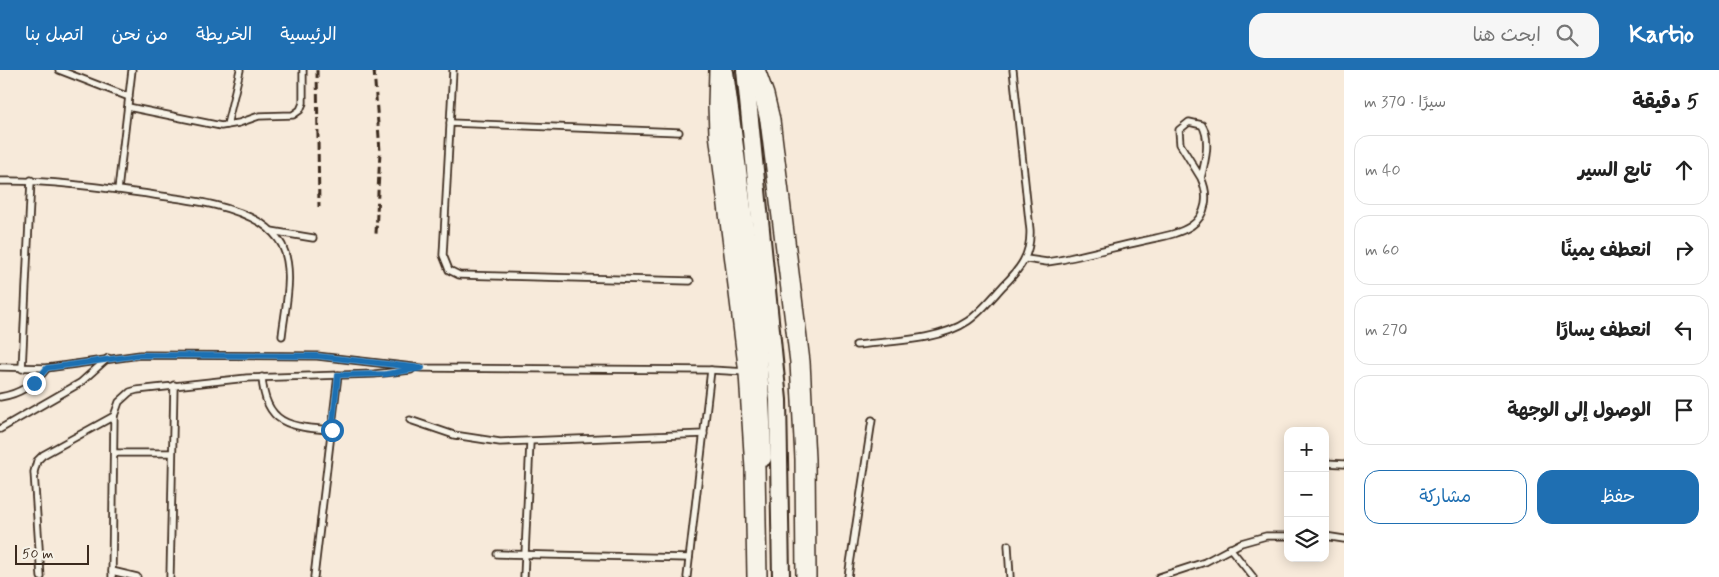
<!DOCTYPE html>
<html lang="ar">
<head>
<meta charset="utf-8">
<style>
	:root { --surface:#fff; --page:#f6f6f6; --text:#222; --muted:#767676; --line:#e0e0e0; --accent:#1f6fb2 }
	body { margin:0; font-family:Mynerve,"Playpen Sans Arabic",sans-serif; background:var(--page); color:var(--text); direction:rtl }
	.controls { position:absolute; right:15px; bottom:15px; display:grid; overflow:hidden; border-radius:10px; box-shadow:0 2px 12px #0003 }
	.controls button { width:45px; height:45px; display:grid; place-items:center; padding:0; border:0; border-bottom:1px solid var(--line); background:var(--surface); color:var(--text); font:25px sans-serif }
	.scale { position:absolute; left:15px; bottom:12px; width:74px; box-sizing:border-box; padding-left:5px; border:2px solid #3b2a1e; border-top:0; font-size:14px; line-height:18px; white-space:nowrap; color:#3b2a1e; -webkit-text-stroke:4px #f7f3e8; paint-order:stroke }
	.stop { position:absolute; width:15px; height:15px; margin:-11px; border:4px solid #1f6fb2; border-radius:50%; background:#fff }
	.stop.end { background:#1f6fb2; border-color:#fff; box-shadow:0 1px 5px #0008 }
	.list { margin:0; padding:0; list-style:none }
	h2 { display:flex; justify-content:space-between; align-items:center; height:65px; margin:0; padding:0 20px; font-size:21px }
	h2 small { font-size:16px; font-weight:400; color:var(--muted) }
	.list li { display:grid; grid-template-columns:32px 1fr auto; gap:15px; align-items:center; box-sizing:border-box; height:70px; margin:0 10px 10px; padding:0 10px; border:1px solid var(--line); border-radius:15px }
	.list b { display:block; font-size:19px; white-space:nowrap }
	.list em { font-size:16px; font-style:normal; color:var(--muted) }
	.actions { display:flex; gap:10px; padding:15px 20px }
	.actions a { flex:1; padding:11px 0; border:1px solid var(--accent); border-radius:15px; text-align:center; font-size:18px; color:var(--accent) }
	.actions .main { background:var(--accent); color:#fff }
	.icon { flex:none; width:28px; height:28px; fill:none; stroke:currentColor; stroke-width:2; stroke-linecap:round; stroke-linejoin:round }
	.map { position:relative; flex:none; width:1344px; height:507px; overflow:hidden; direction:ltr }
	header { display:flex; align-items:center; gap:30px; box-sizing:border-box; height:70px; padding:0 25px; background:var(--accent); color:#fff }
	header strong { font-size:24px }
	nav { display:flex; gap:28px; margin-inline-start:auto; font-size:18px }
	.search { width:350px; height:45px; background:var(--page); display:flex; align-items:center; gap:12px; box-sizing:border-box; padding:0 18px; border-radius:15px; color:var(--muted); font-size:19px }
	main { display:flex }
	aside { flex:1; background:var(--surface) }
	.map>svg:first-child { display:block }
	.lines { fill:none; stroke-linecap:round; stroke-linejoin:round }
	.service-casing { stroke:#3b2a1e; stroke-width:9 }
	.secondary-casing { stroke:#3b2a1e; stroke-width:20 }
	.trunk-casing { stroke:#3b2a1e; stroke-width:22 }
	.service { stroke:#f7f3e8; stroke-width:5.5 }
	.secondary { stroke:#f7f3e8; stroke-width:16 }
	.trunk { stroke:#f7f3e8; stroke-width:19 }
	.rail { stroke:#3b2a1e; stroke-width:3; stroke-dasharray:8 4; stroke-linecap:butt }
	.route { stroke:#1f6fb2; stroke-width:6 }
</style>
</head>
<body>
<header>
<strong>Kartio</strong>
<div class="search"><svg class="icon" aria-label="search" viewBox="0 0 24 24"><circle cx="10" cy="10" r="6"/><path d="M15 15l6 6"/></svg>ابحث هنا</div>
<nav><a>الرئيسية</a><a>الخريطة</a><a>من نحن</a><a>اتصل بنا</a></nav>
</header>
<main>
<aside>
<h2>5 دقيقة<small>سيرًا · 370 m</small></h2>
<ul class="list">
<li><svg class="icon" aria-label="ahead" viewBox="0 0 24 24"><path d="M12 20V5M6 11l6-6 6 6"/></svg><div><b>تابع السير</b></div><em>40 m</em></li>
<li><svg class="icon" aria-label="right" viewBox="0 0 24 24"><path d="M7 20v-9h11M14 6l5 5-5 5"/></svg><div><b>انعطف يمينًا</b></div><em>60 m</em></li>
<li><svg class="icon" aria-label="left" viewBox="0 0 24 24"><path d="M17 20v-9H6M10 6l-5 5 5 5"/></svg><div><b>انعطف يسارًا</b></div><em>270 m</em></li>
<li><svg class="icon" aria-label="arrive" viewBox="0 0 24 24"><path d="M6 21V4h12l-3 4 3 4H6"/></svg><div><b>الوصول إلى الوجهة</b></div></li>
</ul>
<div class="actions"><a class="main">حفظ</a><a>مشاركة</a></div>
</aside>
<div class="map">
<svg width="1344" height="507" viewBox="0 0 1344 507">
	<rect width="100%" height="100%" fill="#f7eada"/>
	<filter id="ink" filterUnits="userSpaceOnUse"><feTurbulence type="fractalNoise" baseFrequency=".02" numOctaves="2"/><feDisplacementMap in="SourceGraphic" scale="10" xChannelSelector="R" yChannelSelector="G"/><feConvolveMatrix kernelMatrix="1 2 1 2 8 2 1 2 1" color-interpolation-filters="sRGB"/></filter>
	<g filter="url(#ink)">
		<g class="lines">
			<g class="service-casing">
				<g id="service">
					<polyline points="59,0 129,27"/>
					<polyline points="453,0 443,185 449,200 459,205 690,211"/>
					<polyline points="128,37 221,56 239,53 259,46 293,45 300,40 303,33 303,0"/>
					<polyline points="450,53 679,62"/>
					<polyline points="227,55 240,0"/>
					<path d="M0 111C51 110 98 117 148 124 186 130 228 133 261 153 270 159 277 166 282 175 295 201 285 238 282 266"/>
					<polyline points="118,120 132,0"/>
					<polyline points="271,161 313,168"/>
					<path d="M1026 189 1047 192 1060 190C1088 184 1116 177 1143 171 1159 167 1177 165 1191 156 1207 145 1209 125 1201 108 1205 92 1211 70 1202 55L1189 52 1179 60 1180 74 1201 108"/>
					<path d="M856 275C890 271 939 271 968 251 981 242 992 228 1003 216 1020 199 1031 185 1030 160L1013 0"/>
					<polyline points="0,297 47,298 140,285 317,286 422,298 711,300 747,302"/>
					<polyline points="22,299 31,110"/>
					<path d="M262 307C265 355 290 357 332 360"/>
					<path d="M0 327C20 324 35 314 47 298"/>
					<polyline points="410,350 454,365 500,372 704,364"/>
					<polyline points="0,359 80,313 108,288"/>
					<polyline points="114,383 172,383"/>
					<polyline points="1325,393 1344,394"/>
					<polyline points="1325,466 1344,469"/>
					<polyline points="1008,475 1010,507"/>
					<polyline points="1230,478 1253,507"/>
					<polyline points="497,484 689,488"/>
					<polyline points="112,501 137,507"/>
					<polyline points="41,507 34,402 37,391 43,385 114,346"/>
					<polyline points="112,507 114,346 119,332 130,322 137,320 247,308 374,304 411,300"/>
					<polyline points="170,507 174,315"/>
					<polyline points="314,507 338,305"/>
					<polyline points="524,507 530,372"/>
					<polyline points="687,507 711,300"/>
					<polyline points="848,507 872,350"/>
					<polyline points="1159,507 1205,492 1241,473 1266,466 1288,466"/>
				</g>
			</g>
			<g class="secondary-casing">
				<g id="secondary">
					<polyline points="745,0 778,330 781,507"/>
					<path d="M725 2C742 130 761 259 763 388"/>
				</g>
			</g>
			<g class="trunk-casing">
				<g id="trunk">
					<polyline points="719,0 718,35 719,63 749,303 755,399 757,507"/>
					<polyline points="755,0 764,25 770,50 800,292 805,389 806,507"/>
				</g>
			</g>
			<use href="#service" class="service"/>
			<use href="#secondary" class="secondary"/>
			<use href="#trunk" class="trunk"/>
			<g class="rail">
				<polyline points="317,0 319,137"/>
				<polyline points="374,0 380,81 376,164"/>
			</g>
		</g>
	</g>
	<g class="lines" filter="url(#ink)">
		<polyline class="route" points="34,313 47,298 140,285 317,286 422,298 386,304 338,305 332,360"/>
	</g>
</svg>
<div class="controls">
<button>+</button>
<button>−</button>
<button><svg class="icon" aria-label="layers" viewBox="0 0 24 24"><path d="M12 4l9 5-9 5-9-5zM3 14l9 5 9-5"/></svg></button>
</div>
<div class="scale">50 m</div>
<div class="stop" style="left:332px;top:360px"></div>
<div class="stop end" style="left:34px;top:313px"></div>
</div>
</main>
</body>
</html>
